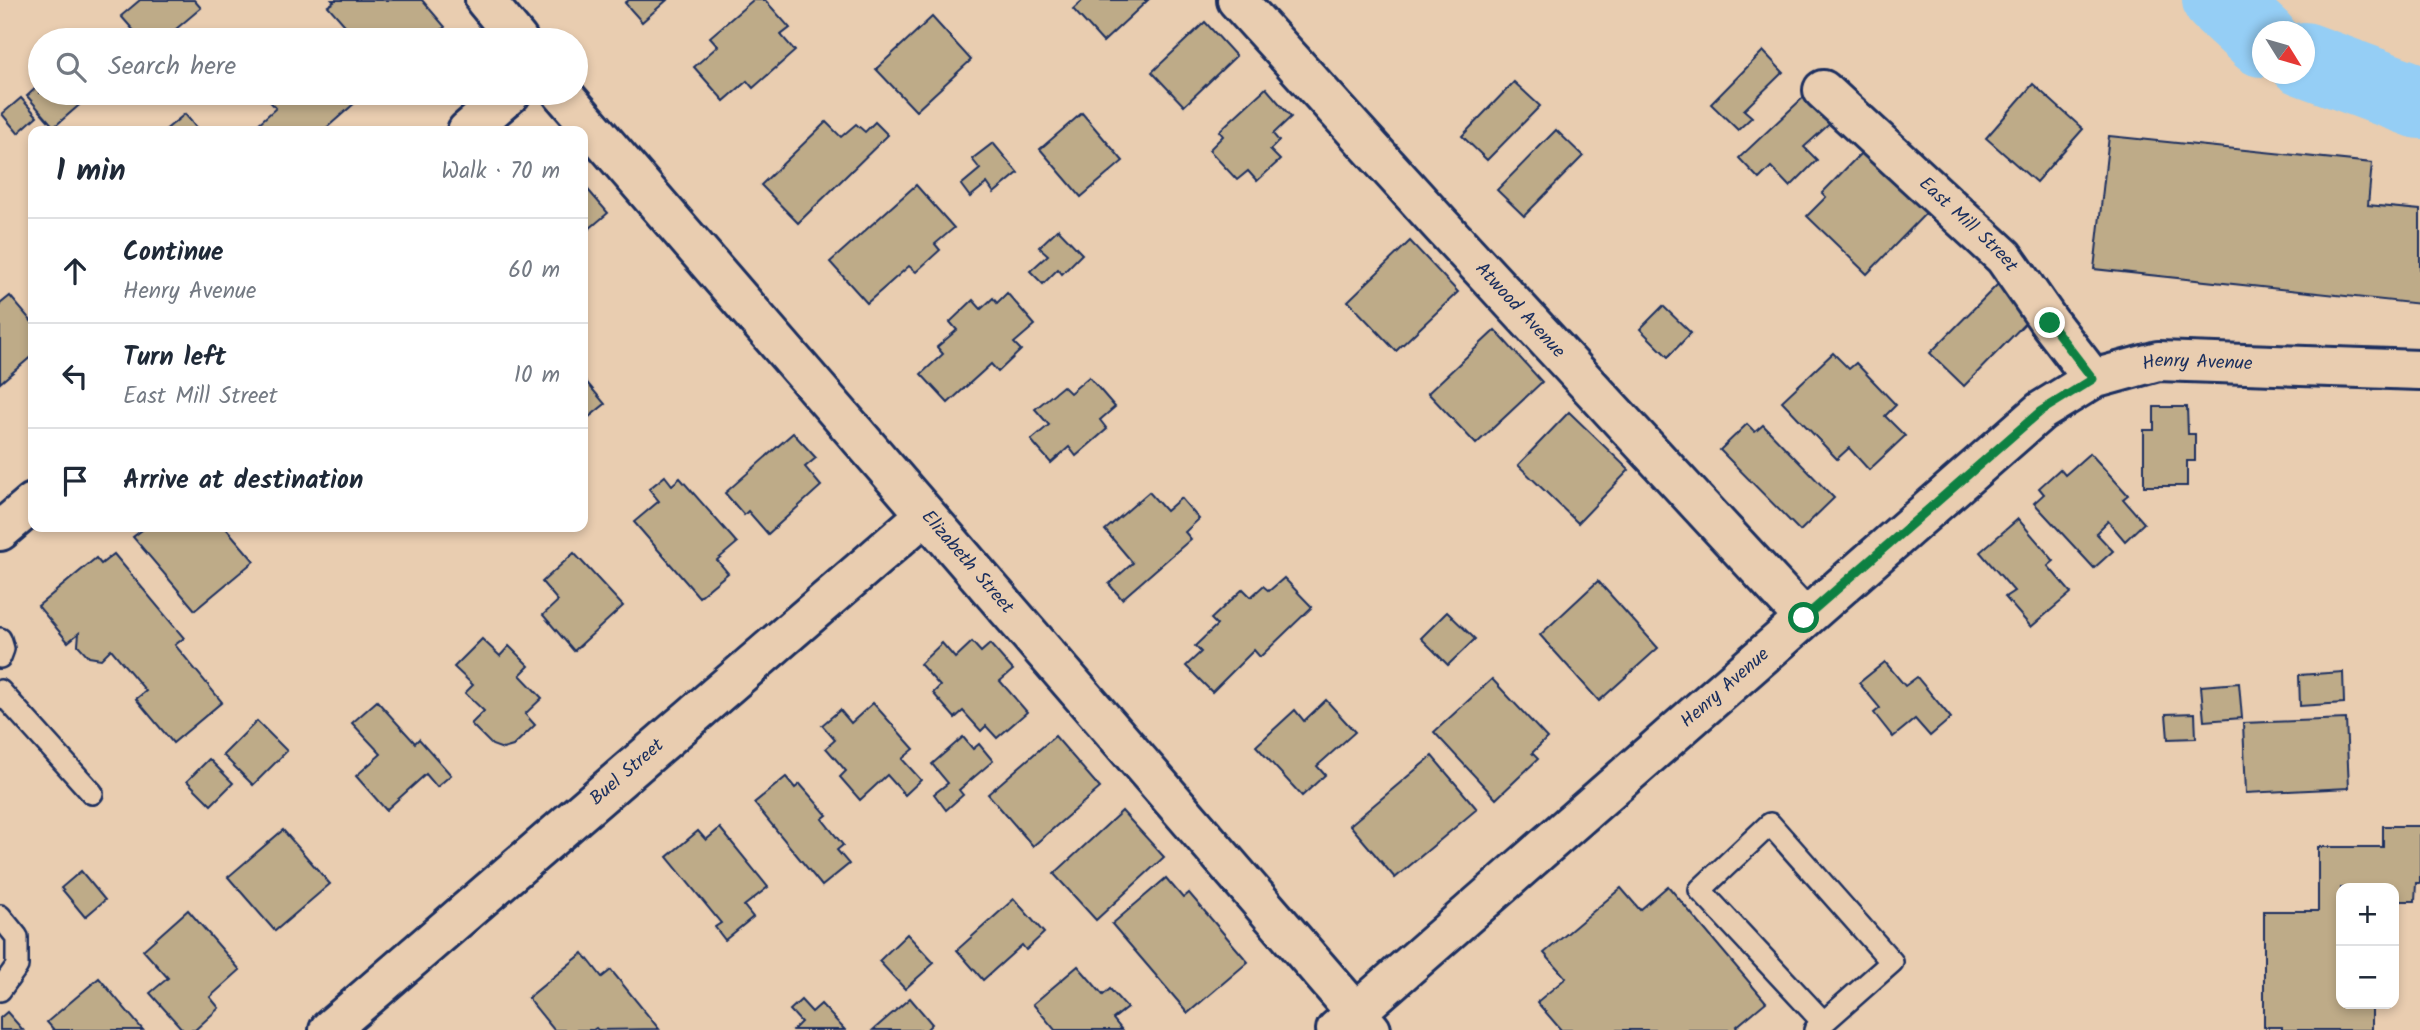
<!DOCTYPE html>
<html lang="en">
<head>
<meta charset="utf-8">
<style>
	:root { --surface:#fff; --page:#f6f6f7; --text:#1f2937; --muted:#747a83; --line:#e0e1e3 }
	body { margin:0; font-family:Kalam,sans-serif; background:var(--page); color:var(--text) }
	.controls { position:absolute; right:21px; bottom:21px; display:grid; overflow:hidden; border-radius:14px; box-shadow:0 4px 10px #0003 }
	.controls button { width:63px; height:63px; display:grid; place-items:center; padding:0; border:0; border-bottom:2px solid var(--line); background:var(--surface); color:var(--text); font:35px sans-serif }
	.compass { position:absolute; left:2252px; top:21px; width:63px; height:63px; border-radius:50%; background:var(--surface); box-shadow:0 4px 10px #0003; rotate:127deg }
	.stop { position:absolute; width:21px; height:21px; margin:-16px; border:5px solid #0b8043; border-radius:50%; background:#fff }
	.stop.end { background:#0b8043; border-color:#fff; box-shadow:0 2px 7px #0008 }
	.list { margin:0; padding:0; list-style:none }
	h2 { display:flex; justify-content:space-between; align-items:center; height:91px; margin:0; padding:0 28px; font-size:30px }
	h2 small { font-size:23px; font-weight:400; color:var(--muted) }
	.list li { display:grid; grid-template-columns:46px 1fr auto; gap:21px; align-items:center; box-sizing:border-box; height:105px; padding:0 28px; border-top:2px solid var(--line) }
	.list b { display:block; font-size:26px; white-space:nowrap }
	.list p { margin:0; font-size:23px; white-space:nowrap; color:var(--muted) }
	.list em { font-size:23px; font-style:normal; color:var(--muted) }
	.icon { flex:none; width:38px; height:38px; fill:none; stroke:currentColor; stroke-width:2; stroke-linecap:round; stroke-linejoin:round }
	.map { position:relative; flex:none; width:2420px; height:1030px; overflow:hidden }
	.search { position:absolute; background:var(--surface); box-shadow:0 4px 10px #0003; left:28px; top:28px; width:560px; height:77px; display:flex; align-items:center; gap:18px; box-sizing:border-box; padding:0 24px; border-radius:38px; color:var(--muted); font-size:26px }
	.panel { position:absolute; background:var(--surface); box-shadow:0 4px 10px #0003; left:28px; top:126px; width:560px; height:406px; border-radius:14px }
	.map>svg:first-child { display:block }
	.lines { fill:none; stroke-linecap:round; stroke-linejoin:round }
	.river { stroke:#95cef5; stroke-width:74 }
	.building { fill:#beab88; stroke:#1b2f5e; stroke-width:2 }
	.lane-casing { stroke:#1b2f5e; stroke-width:26 }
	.street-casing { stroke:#1b2f5e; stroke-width:44 }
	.lane { stroke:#e9cdb0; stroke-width:21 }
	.street { stroke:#e9cdb0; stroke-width:38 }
	.route { stroke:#0b8043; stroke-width:9 }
	.labels { text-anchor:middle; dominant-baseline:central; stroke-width:7; stroke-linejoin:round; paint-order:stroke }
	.street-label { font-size:19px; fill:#1b2f5e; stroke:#e9cdb0 }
</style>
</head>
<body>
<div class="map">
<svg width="2420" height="1030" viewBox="0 0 2420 1030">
	<rect width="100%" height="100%" fill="#e9cdb0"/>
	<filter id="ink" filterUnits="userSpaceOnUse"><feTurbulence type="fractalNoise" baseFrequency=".0143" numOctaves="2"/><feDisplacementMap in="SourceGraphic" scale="14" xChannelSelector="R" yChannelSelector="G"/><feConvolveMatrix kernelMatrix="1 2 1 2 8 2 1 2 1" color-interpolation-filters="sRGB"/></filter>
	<g filter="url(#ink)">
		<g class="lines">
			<g class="river">
				<polyline points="2219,0 2262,40"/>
				<polyline points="2304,59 2420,102"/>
			</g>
		</g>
		<g class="building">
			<polygon points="140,0 194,0 201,8 163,40 142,40 121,16"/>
			<polygon points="332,0 422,0 445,27 430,40 358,40 328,6 334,2"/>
			<polygon points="629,0 667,0 642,22 625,3"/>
			<polygon points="753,0 765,0 790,28 781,35 795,51 753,88 747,81 724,101 694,67 718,46 710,37"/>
			<polygon points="1083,0 1148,0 1103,42 1073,9"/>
			<polygon points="932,17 971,60 916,111 876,69"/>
			<polygon points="1205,22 1236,56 1184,106 1152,72"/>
			<polygon points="1763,51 1783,72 1744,110 1752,117 1738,130 1711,104"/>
			<polygon points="1514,82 1540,106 1487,160 1462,136"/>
			<polygon points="40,84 40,93 77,93 84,101 54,127 27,96"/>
			<polygon points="2033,84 2083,129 2036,182 1986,138"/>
			<polygon points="1266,88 1291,117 1273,134 1279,141 1270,150 1280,160 1257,181 1248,171 1237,180 1209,150 1223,136 1219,131"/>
			<polygon points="262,93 362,93 364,95 323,131 263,131 257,125 276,108"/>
			<polygon points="1808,93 1834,120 1804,147 1817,160 1790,187 1771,167 1759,179 1739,158"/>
			<polygon points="21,98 37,116 18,133 2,114"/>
			<polygon points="1082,113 1123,161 1081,197 1040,149"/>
			<polygon points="185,114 199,131 164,131"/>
			<polygon points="826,122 841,137 856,124 865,132 875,122 888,135 798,223 761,185"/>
			<polygon points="1556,130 1583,156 1524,216 1497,190"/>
			<polygon points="2109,136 2372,163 2368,205 2420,210 2420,304 2094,269"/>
			<polygon points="993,143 1018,173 994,193 987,183 970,197 961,185 980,169 972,159"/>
			<polygon points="1863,151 1927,212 1867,274 1807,216 1826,197 1822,193"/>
			<polygon points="583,184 608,213 583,234"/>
			<polygon points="916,185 954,228 935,244 940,250 916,272 909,266 867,303 830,262"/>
			<polygon points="1058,229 1082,254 1062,274 1058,269 1043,284 1030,271 1048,255 1039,247"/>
			<polygon points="1410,241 1458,292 1396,351 1348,301"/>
			<polygon points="2005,277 2038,310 1964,386 1930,353"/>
			<polygon points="1007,293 1035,325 1014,343 1021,350 998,372 991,364 948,403 921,374 943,354 937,347 957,330 950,322 973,300 981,309 993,298 997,303"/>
			<polygon points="10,296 33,323 33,355 0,383 0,304"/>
			<polygon points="1663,306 1691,333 1668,357 1640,329"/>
			<polygon points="1495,330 1542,382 1476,444 1428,393"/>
			<polygon points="1833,353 1849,369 1856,363 1896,405 1885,416 1905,436 1869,470 1849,448 1837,459 1782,401"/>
			<polygon points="1089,377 1115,407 1100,420 1107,429 1076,456 1069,447 1051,463 1031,440 1049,425 1035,409 1063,386 1070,393"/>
			<polygon points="583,378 605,404 583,422"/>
			<polygon points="2154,407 2187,407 2188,434 2195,434 2195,461 2187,461 2187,486 2144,486 2144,430 2154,430"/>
			<polygon points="1569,412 1629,470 1578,523 1518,465"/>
			<polygon points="1747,424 1755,432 1763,425 1834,498 1800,531 1720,450"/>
			<polygon points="793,433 816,458 805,467 821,486 768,534 748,511 744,515 725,493"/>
			<polygon points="2090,453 2128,495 2123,499 2144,523 2125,541 2108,521 2096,533 2113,551 2094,568 2034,503 2044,494 2039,488 2060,469 2065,475"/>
			<polygon points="665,476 672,485 680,478 737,543 717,560 728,573 699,597 634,522 659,501 649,489"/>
			<polygon points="1149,492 1166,511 1181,498 1199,519 1185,532 1191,539 1122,599 1109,584 1133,563 1105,530"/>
			<polygon points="2018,519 2054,561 2048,566 2071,593 2031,627 2005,597 2014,591 1980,552"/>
			<polygon points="146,527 225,527 254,561 195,610 133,537"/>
			<polygon points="574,553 623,606 574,651 543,615 558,601 542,582"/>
			<polygon points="114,554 184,638 175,645 222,702 173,743 136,699 146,691 111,649 101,659 89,657 78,645 79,633 68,642 38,606 96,558 101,564"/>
			<polygon points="1284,578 1312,607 1260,657 1254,650 1212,692 1186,666 1201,652 1195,646 1217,625 1211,619 1243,589 1251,597 1263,586 1269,591"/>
			<polygon points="1598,581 1658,648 1599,701 1540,635"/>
			<polygon points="1447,612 1475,639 1448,665 1421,638"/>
			<polygon points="482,639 500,656 509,646 529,666 520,675 542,698 525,714 535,725 513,746 503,749 492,745 471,724 484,711 465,693 473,685 454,667"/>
			<polygon points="972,642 981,652 990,644 1013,670 1000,681 1027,712 997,738 986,726 981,731 963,711 955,718 933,693 940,686 920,664 942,643 955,658"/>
			<polygon points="1885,662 1905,686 1917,677 1951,718 1930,736 1915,719 1893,737 1874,713 1880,708 1859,683"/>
			<polygon points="2343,672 2344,703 2300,706 2299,675"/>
			<polygon points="1492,679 1547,738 1532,753 1538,759 1496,799 1434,732"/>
			<polygon points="2239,683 2242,718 2204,721 2201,686"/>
			<polygon points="1326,700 1355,732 1317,766 1325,775 1302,796 1256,746 1295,710 1304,721"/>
			<polygon points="377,701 415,743 419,739 451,775 437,787 426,774 386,810 356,776 381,754 352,723"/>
			<polygon points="873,703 914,749 902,759 921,780 905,795 887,775 860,800 840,777 846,771 826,748 835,740 822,725 840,710 851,723"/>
			<polygon points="2195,713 2196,738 2168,739 2166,714"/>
			<polygon points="2346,719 2349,788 2246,793 2243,723"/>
			<polygon points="257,721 287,751 253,785 223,755"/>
			<polygon points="1055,736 1100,788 1033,846 988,794"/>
			<polygon points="963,737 973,749 979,744 993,761 959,790 963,795 946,810 934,794 948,783 932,764"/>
			<polygon points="1432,756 1477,809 1395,878 1350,825"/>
			<polygon points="209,759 233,783 211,805 187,781"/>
			<polygon points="786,777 795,788 800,784 827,815 822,819 843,845 837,850 849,864 822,886 754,803"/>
			<polygon points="1122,811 1164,857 1096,920 1054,874"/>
			<polygon points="2383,826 2420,826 2420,883 2416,883 2415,901 2394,901 2394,888 2341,888 2341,1004 2372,1004 2372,1030 2282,1030 2282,1027 2264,1027 2264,911 2318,911 2318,847 2383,847"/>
			<polygon points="720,828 768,887 744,906 753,917 725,940 715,927 721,923 667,857 698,831 706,840"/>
			<polygon points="283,830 330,884 275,931 228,877"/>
			<polygon points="81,871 105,900 85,917 61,888"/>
			<polygon points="1166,878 1183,898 1189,893 1248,962 1188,1013 1112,924"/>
			<polygon points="1668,886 1766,1002 1736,1027 1738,1030 1561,1030 1537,1002 1566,978 1544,953 1621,888 1640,910"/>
			<polygon points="1014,899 1044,933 1026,950 1022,945 983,980 957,950"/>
			<polygon points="188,910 240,970 210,997 219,1008 195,1030 183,1030 150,993 168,978 143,950"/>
			<polygon points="907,934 934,963 905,989 879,961"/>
			<polygon points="583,953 602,977 611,970 659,1029 598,1030 596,1028 593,1030 554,1030 528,998"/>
			<polygon points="1078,966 1103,995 1110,989 1127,1008 1113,1019 1122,1030 1055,1030 1033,1004"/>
			<polygon points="99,978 143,1030 54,1030 47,1022"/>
			<polygon points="910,998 932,1024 926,1030 873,1030"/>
			<polygon points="801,1000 812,1012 821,1004 845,1030 793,1030 801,1022 790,1010"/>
			<polygon points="7,1012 23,1030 0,1030 0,1018"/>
		</g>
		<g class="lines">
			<g class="lane-casing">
				<g id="lane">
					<polyline points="0,639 3,649 0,657"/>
					<polyline points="0,691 92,793"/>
					<polyline points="0,916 17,937 17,966 0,990"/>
					<polyline points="1815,1030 1892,962 1770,824 1700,890 1823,1022"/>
				</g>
			</g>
			<g class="street-casing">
				<g id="street">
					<polyline points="485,0 518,40"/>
					<path id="s1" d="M1237 0 1437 221 1804 618"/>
					<path id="s2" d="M1823 90 2004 257 2050 323 2093 379"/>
					<path id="s3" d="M562 93 1371 1030"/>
					<polyline points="467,131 511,93"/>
					<polyline points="0,531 33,503"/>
					<path id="s4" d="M329 1030 925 515"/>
					<path id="s5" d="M1336 1030 2041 411 2093 379 2158 361 2420 370"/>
				</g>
			</g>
			<use href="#lane" class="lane"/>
			<use href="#street" class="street"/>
		</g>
	</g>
	<g class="lines" filter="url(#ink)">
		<polyline class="route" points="1804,618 2041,411 2093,379 2050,323"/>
	</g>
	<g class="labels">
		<g class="street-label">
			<text stroke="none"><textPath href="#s2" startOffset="198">East Mill Street</textPath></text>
			<text stroke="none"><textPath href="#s1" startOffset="420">Atwood Avenue</textPath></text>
			<text stroke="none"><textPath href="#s5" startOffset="1106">Henry Avenue</textPath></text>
			<text stroke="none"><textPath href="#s3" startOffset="620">Elizabeth Street</textPath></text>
			<text stroke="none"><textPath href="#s5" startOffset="518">Henry Avenue</textPath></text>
			<text stroke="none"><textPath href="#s4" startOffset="394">Buel Street</textPath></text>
		</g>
	</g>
</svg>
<div class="controls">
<button>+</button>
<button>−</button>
</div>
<svg class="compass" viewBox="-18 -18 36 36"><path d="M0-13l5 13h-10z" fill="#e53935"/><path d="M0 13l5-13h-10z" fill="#747a83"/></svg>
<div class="stop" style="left:1804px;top:618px"></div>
<div class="stop end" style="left:2050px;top:323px"></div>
<div class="search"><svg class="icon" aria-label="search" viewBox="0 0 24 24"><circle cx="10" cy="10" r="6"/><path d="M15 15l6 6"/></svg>Search here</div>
<section class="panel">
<h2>1 min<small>Walk · 70 m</small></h2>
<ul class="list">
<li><svg class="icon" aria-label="ahead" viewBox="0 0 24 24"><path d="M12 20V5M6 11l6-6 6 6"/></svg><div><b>Continue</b><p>Henry Avenue</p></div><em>60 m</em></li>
<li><svg class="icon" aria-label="left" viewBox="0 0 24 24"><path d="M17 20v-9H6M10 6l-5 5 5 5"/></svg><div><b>Turn left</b><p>East Mill Street</p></div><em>10 m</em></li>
<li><svg class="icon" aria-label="arrive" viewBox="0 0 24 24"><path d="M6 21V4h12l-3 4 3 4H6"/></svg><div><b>Arrive at destination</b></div></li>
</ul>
</section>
</div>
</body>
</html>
